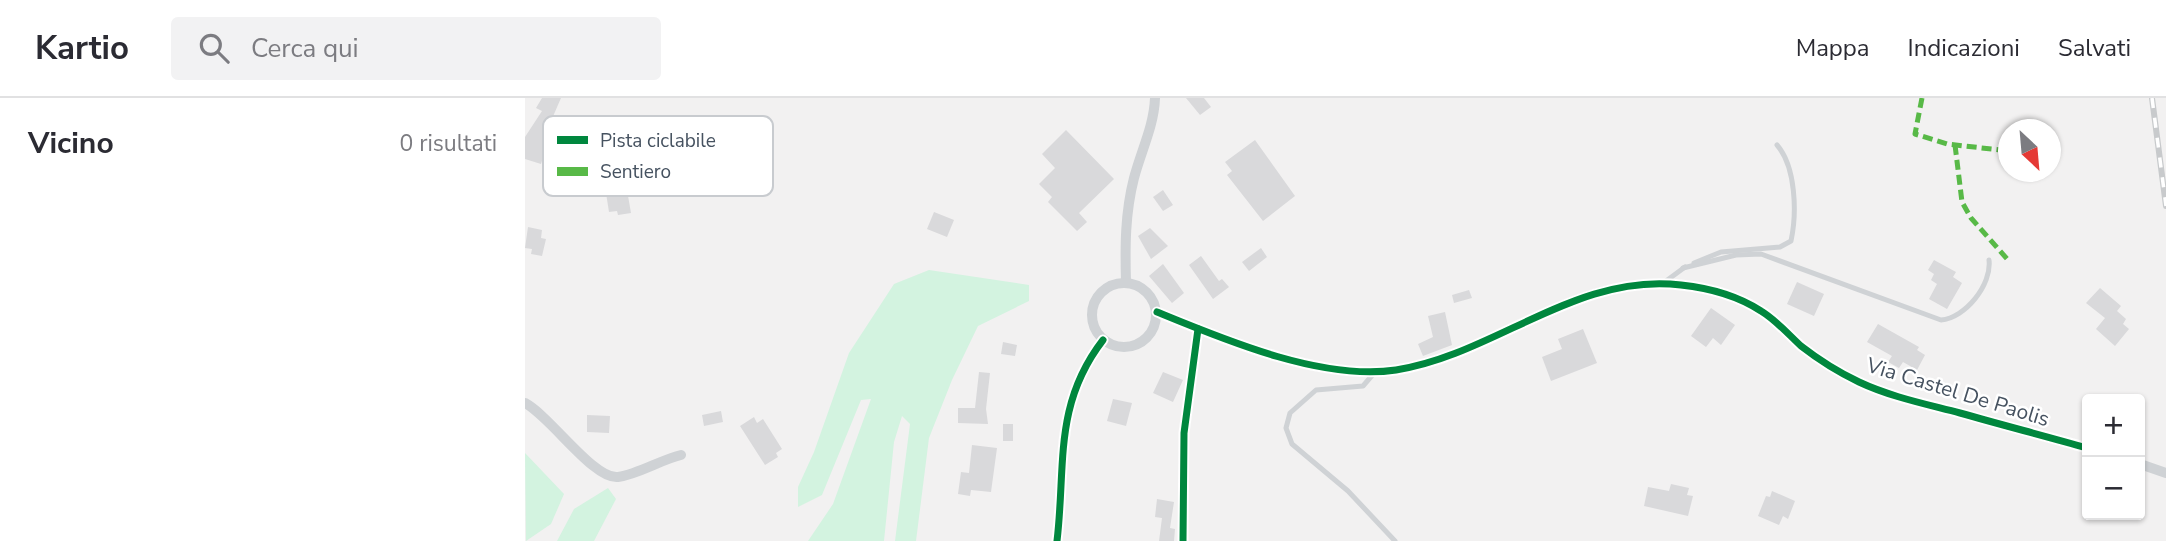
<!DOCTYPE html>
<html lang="it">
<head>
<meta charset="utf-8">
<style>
	:root { --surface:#fff; --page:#f2f2f3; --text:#2b2b33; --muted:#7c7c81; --line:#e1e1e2 }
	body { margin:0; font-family:"Nunito Sans",sans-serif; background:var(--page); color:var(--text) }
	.controls { position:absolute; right:21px; bottom:21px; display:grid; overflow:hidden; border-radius:7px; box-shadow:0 2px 5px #0004 }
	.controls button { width:63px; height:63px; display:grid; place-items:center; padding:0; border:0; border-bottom:2px solid var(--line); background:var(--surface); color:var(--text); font:35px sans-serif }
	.compass { position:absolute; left:1473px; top:21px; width:63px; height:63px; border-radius:50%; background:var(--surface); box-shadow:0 2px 5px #0004; rotate:154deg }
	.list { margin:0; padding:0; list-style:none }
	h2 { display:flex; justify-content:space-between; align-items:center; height:91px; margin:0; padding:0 28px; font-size:30px }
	h2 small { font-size:23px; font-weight:400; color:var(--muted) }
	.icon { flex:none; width:38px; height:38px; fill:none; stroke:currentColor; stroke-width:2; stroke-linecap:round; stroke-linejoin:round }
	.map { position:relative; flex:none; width:1641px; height:443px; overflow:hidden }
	header { display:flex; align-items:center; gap:42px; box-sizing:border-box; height:98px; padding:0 35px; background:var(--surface); border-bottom:2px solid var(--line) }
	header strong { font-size:33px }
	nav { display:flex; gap:38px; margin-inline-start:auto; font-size:24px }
	.search { width:490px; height:63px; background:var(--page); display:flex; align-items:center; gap:18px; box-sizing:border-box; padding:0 24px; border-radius:7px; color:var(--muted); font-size:26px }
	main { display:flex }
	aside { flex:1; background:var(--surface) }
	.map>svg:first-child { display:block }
	.green { fill:#d3f3e0 }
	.building { fill:#d9d9db }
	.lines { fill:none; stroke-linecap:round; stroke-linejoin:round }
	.service { stroke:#cfd2d5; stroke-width:5 }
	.minor { stroke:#cfd2d5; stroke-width:10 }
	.rail-casing { stroke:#c8cacc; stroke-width:6 }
	.rail { stroke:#fff; stroke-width:3.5; stroke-dasharray:10; stroke-linecap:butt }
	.quiet { stroke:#58b947; stroke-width:5; stroke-dasharray:10 5; stroke-linecap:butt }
	.cycleway-casing { stroke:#fff; stroke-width:11 }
	.cycleway { stroke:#00873e; stroke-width:7 }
	.labels { text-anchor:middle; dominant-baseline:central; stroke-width:5; stroke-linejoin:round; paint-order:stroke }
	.street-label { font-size:21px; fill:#465260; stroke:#fff }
	.key { fill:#fff; stroke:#c8cbcf; stroke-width:2 }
	.key-label { font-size:19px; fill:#465260 }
</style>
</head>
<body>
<header>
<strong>Kartio</strong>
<div class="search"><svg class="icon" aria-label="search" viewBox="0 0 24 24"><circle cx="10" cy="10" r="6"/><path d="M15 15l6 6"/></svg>Cerca qui</div>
<nav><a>Mappa</a><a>Indicazioni</a><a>Salvati</a></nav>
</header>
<main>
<aside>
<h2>Vicino<small>0 risultati</small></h2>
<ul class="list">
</ul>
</aside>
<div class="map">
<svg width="1641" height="443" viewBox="0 0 1641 443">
	<rect width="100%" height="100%" fill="#f2f1f1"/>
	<g class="green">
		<polygon points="404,172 504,187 504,203 453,228 427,282 404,340 391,443 370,443 385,326 377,318 369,344 359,443 283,443 308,406 346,301 336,302 297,397 273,409 273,389 289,354 324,255 369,186"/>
		<polygon points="0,355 39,396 26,426 1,443"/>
		<polygon points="83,390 91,401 69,443 32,443 49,411"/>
	</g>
	<g class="building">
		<polygon points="17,0 36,0 26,23 38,30 29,43 24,40 16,66 0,61 0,39 17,13 11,10"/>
		<polygon points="661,0 679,0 686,9 675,17"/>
		<polygon points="541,32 589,81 554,115 562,124 552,133 523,104 527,99 514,86 530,70 517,56"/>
		<polygon points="730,42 770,98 738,123 702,77 707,73 700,64"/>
		<polygon points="102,92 106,115 93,117 92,113 84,114 81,95"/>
		<polygon points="638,92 648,107 638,113 628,99"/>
		<polygon points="409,114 429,122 422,139 402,131"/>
		<polygon points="3,129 17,132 16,140 21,141 17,158 6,156 7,151 0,150"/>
		<polygon points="625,130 643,148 626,161 613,138"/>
		<polygon points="736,150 742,159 724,173 717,164"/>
		<polygon points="676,158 694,183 697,181 704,189 688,201 664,167"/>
		<polygon points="1409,162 1431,174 1428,179 1437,185 1422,211 1404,201 1412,186 1406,182 1409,176 1403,172"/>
		<polygon points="638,166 659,195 647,205 624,178"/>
		<polygon points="1272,184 1299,196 1289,218 1262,206"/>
		<polygon points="1575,190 1596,208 1592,213 1601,221 1598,226 1604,231 1590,248 1571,231 1580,220 1561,205"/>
		<polygon points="944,192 947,200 929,205 927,197"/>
		<polygon points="1186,210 1210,227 1196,247 1188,240 1181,249 1166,238"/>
		<polygon points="920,214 927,247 898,258 893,246 908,239 903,218"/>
		<polygon points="1353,226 1394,249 1392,252 1400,257 1392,272 1378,264 1374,270 1363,264 1367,258 1342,244"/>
		<polygon points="1058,231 1072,265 1026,283 1017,259 1037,251 1033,241"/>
		<polygon points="478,244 492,247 490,258 476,256"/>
		<polygon points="454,274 465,275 461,311 463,326 433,325 433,310 450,310"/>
		<polygon points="638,274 658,282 648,304 628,295"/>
		<polygon points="588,301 607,305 601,328 582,323"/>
		<polygon points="196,313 198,324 179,328 177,317"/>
		<polygon points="62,317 85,318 84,335 62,334"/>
		<polygon points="229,319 232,325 238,321 257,351 251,355 253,359 240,367 215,328"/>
		<rect x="478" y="326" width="10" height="17"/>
		<polygon points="447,347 472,350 466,394 446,392 445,398 433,396 436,374 444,375"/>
		<polygon points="1146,386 1164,390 1162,397 1168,398 1163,418 1119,408 1123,389 1144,393"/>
		<polygon points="1247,393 1270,403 1263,421 1258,418 1254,427 1233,418 1241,398 1245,399"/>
		<polygon points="632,401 649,404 645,430 650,431 649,443 634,443 637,420 630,419"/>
	</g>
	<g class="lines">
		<g class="service">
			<path d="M1169 165 1196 154 1255 149 1266 143C1272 115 1271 69 1252 47"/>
			<path d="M1158 170 1211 157 1236 156 1416 222C1440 220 1467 187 1464 162"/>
			<polyline points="1137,186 1160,169"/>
			<polyline points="850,274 838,288 791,292 765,315 761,330 767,346 823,393 870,443"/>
		</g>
		<g class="minor">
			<path d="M601 184C600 149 600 115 609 80 616 53 629 28 630 0"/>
			<circle cx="599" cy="217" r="32"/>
			<path d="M632 214C700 242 797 283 871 272 969 257 1052 174 1156 187 1184 190 1213 198 1236 213 1251 222 1263 236 1276 248 1294 262 1313 274 1334 284 1366 299 1401 306 1435 315 1477 327 1520 338 1562 350"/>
			<path d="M0 305C26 319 69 382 93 379 114 376 135 362 156 357"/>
			<polyline points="1615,366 1641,375"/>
			<path d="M532 443C541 367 528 307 578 242"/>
			<polyline points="658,443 659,335 673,231"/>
		</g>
		<g class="rail-casing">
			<polyline id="rail" points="1627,0 1641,108"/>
		</g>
		<use href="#rail" class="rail"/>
		<g class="quiet">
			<polyline points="1397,0 1390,36 1422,46 1475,52 1484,56"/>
			<polyline points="1430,47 1437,104 1446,120 1483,162"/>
		</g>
		<g class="cycleway-casing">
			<g id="cycleway">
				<path d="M632 214C700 242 797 283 871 272 969 257 1052 174 1156 187 1184 190 1213 198 1236 213 1251 222 1263 236 1276 248 1294 262 1313 274 1334 284 1366 299 1401 306 1435 315 1477 327 1520 338 1562 350"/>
				<path d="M532 443C541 367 528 307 578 242"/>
				<polyline points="658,443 659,335 673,231"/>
			</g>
		</g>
		<use href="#cycleway" class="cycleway"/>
	</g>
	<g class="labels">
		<g class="street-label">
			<text transform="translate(1433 294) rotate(17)">Via Castel De Paolis</text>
		</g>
	</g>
	<rect x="18" y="18" width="230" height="80" rx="10" class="key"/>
	<rect x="32" y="38" width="31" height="8" fill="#00873e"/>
	<rect x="32" y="69" width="31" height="9" fill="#58b947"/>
	<g class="key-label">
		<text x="75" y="49">Pista ciclabile</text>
		<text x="75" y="80">Sentiero</text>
	</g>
</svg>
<div class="controls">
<button>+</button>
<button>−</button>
</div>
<svg class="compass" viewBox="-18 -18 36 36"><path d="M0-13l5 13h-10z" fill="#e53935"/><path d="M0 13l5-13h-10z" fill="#7c7c81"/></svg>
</div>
</main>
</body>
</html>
